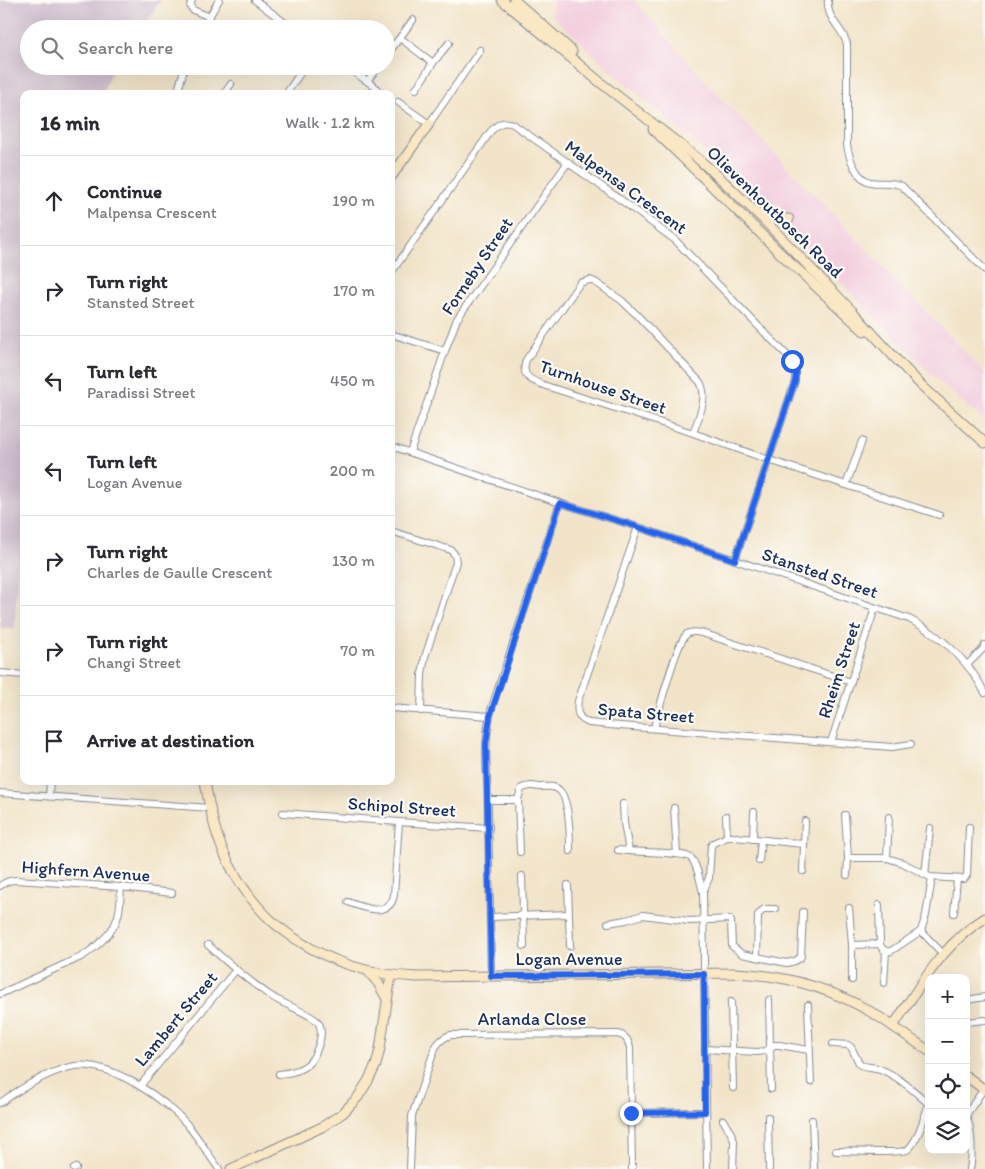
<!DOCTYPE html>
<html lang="en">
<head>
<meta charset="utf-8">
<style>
	:root { --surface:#fff; --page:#f2f2f3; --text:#2b2b33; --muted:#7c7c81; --line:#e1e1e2 }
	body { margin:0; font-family:Itim,sans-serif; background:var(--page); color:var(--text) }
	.controls { position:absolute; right:15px; bottom:15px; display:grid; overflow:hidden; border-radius:10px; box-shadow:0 5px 20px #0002 }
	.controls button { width:45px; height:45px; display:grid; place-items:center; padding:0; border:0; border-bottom:1px solid var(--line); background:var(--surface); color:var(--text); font:25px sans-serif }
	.stop { position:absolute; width:15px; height:15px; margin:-11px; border:4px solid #2563eb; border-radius:50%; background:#fff }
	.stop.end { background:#2563eb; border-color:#fff; box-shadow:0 1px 5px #0008 }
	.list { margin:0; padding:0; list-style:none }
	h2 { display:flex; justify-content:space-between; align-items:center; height:65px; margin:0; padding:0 20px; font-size:21px }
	h2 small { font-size:16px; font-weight:400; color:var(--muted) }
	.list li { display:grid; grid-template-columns:32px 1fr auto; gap:15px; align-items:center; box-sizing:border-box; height:90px; padding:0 20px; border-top:1px solid var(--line) }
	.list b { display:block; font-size:19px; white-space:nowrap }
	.list p { margin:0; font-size:16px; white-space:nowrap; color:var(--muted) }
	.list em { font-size:16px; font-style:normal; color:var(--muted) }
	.icon { flex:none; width:28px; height:28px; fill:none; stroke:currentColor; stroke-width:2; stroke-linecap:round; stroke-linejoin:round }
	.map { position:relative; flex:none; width:985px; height:1169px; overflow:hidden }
	.search { position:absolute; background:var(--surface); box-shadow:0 5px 20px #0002; left:20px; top:20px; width:375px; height:55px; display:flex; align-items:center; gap:12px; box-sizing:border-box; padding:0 18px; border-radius:28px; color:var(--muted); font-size:19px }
	.panel { position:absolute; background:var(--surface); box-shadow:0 5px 20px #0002; left:20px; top:90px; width:375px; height:695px; border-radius:10px }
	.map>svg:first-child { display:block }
	.built { fill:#f3cfdf }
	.industrial { fill:#cfbdce }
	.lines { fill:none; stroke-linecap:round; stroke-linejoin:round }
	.street-casing { stroke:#868a94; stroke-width:8 }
	.secondary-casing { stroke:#868a94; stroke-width:11 }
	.street { stroke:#fff; stroke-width:6 }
	.secondary { stroke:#fae7c3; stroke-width:9 }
	.route { stroke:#2563eb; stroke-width:6 }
	.labels { text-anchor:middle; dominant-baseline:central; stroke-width:4.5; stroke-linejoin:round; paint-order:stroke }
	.street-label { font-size:18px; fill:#1b2f5e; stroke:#fdfcf7 }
</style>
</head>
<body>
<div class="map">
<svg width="985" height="1169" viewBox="0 0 985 1169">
	<rect width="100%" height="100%" fill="#fdfcf7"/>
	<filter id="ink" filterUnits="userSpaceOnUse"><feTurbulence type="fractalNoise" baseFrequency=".02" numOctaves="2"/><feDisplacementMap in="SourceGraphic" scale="10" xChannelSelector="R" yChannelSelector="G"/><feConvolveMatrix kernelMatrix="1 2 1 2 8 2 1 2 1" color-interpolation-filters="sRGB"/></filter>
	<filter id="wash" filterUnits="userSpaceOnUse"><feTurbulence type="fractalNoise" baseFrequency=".0096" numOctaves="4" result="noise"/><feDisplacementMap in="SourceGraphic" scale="20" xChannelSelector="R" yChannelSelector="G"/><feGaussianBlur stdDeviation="1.12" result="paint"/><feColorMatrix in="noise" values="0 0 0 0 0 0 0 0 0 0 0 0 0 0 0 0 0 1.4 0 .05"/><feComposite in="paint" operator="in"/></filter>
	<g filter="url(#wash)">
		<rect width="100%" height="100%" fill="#f2e4c9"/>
		<polygon class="built" points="553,0 634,0 705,81 786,166 985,373 985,422 928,371 801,242 727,170 610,70 552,15"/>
		<polygon class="industrial" points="0,0 161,0 141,29 29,29 29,66 115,66 102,94 24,94 24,557 17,576 15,629 0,628"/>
	</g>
	<g filter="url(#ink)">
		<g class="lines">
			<g class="street-casing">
				<g id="street">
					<polyline points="192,0 190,6 193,10 210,17"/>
					<polyline points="255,0 293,29"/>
					<path d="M828 0C826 19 842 27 847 44V145C849 158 856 178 870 182 881 184 892 181 902 186L985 270"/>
					<polyline points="202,29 219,0"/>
					<polyline points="400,38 433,63 449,43"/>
					<polyline points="386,56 413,20"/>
					<polyline points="345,66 374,86 377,89 379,94"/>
					<polyline points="367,81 379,66"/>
					<polyline points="179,87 185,66"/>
					<polyline points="416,89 433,63"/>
					<polyline points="224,94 231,84"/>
					<polyline points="286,94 305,66"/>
					<polyline points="398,102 429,124 480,50"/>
					<path d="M391 273 491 131C498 124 503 120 513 124L628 205 675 240 762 330 787 355 795 366V381L735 560"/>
					<polyline points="391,334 445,351"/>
					<path d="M693 433C698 418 709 398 700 382L637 315 621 300 595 282 590 280 580 283 526 360C520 378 533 381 546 386L693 433 769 460 939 515"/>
					<path d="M391 446 560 503 638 527 909 619C942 636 968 660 985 693"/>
					<polyline points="410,452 445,351 457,319 568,162"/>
					<polyline points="846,485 862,441"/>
					<path d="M638 527 578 701C576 712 578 719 589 723L620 726 892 747 911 744"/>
					<polyline points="391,531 451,550 455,555 456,562 425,657 422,674 421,711"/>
					<polyline points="967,665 983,649 985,645"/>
					<polyline points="0,673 24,675"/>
					<polyline points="391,708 489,716"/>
					<path d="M654 728C658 714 677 640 687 634 691 631 697 632 702 633L851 682"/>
					<polyline points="831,742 875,608"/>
					<polyline points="0,793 210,808"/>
					<polyline points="49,796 50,781"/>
					<path d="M488 800H518L521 789C527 785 533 786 540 787 546 787 554 785 559 790 570 799 570 838 570 851"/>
					<polyline points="518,800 520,852"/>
					<path d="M623 804 624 823 629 851C640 852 685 852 691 858 698 865 700 883 703 892L707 1169"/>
					<polyline points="674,808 677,854"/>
					<polyline points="283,813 399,822 489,828"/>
					<polyline points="845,815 848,858 847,875"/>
					<polyline points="726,816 727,837"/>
					<polyline points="753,839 754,812"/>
					<polyline points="618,850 629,851"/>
					<polyline points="848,858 887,858 903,863 930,877 964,879 967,875 969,827"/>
					<polyline points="887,858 889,817"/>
					<polyline points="759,861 761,840"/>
					<polyline points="803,871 805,821"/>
					<polyline points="925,875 930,828"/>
					<polyline points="522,876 524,946"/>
					<polyline points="568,885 570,946"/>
					<path d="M0 886C5 882 9 880 16 880L121 887 172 893"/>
					<polyline points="703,892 709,878 711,846 713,843 727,837 735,837 804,844"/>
					<path d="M348 902C363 908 390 918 394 895L399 822"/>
					<path d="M879 905 880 944C882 950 886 952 891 951L921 931 926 915 932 878"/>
					<polyline points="849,908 852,945 852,980"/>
					<polyline points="954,913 957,879"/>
					<polyline points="490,917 569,914"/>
					<polyline points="608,923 626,920 643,915 689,921 730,919 731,922 732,946 742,954 787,963 795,961 800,958 801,956 803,912"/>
					<polyline points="921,931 943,954"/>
					<path d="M208 945C229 964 248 981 271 996 282 1004 312 1014 318 1022 326 1033 315 1061 304 1067 296 1072 288 1073 279 1074"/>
					<polyline points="852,945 880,944"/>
					<polyline points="757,957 758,915 764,909 775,909"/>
					<path d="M491 975C490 920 489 865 488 810 488 776 482 741 492 707L560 503"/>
					<polyline points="884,983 886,951"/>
					<path d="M0 994 83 956C96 947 112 934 117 919 121 909 120 897 121 887"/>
					<polyline points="769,1000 771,1089"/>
					<polyline points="966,1000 985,997"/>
					<polyline points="731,1002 733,1088"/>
					<polyline points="808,1005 811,1082"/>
					<polyline points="966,1022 985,1020"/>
					<path d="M833 1044 848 1045 851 1047 860 1065C867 1067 874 1067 880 1069 898 1076 914 1091 929 1104 924 1116 918 1142 907 1150 901 1154 847 1151 836 1151"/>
					<polyline points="705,1049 757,1052 766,1051 774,1045 779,1045 809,1050"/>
					<polyline points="140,1086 235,971"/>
					<path d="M0 1103C20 1089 51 1070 75 1066 111 1061 169 1101 190 1128 200 1141 209 1155 219 1169"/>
					<polyline points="631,1113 705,1112"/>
					<path d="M966 1115C972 1129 973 1154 970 1169"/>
					<polyline points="966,1115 985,1087"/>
					<polyline points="768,1117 769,1169"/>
					<polyline points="723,1120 732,1135 734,1141 733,1169"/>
					<polyline points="812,1120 814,1169"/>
					<polyline points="74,1169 76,1168"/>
					<path d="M410 1169 412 1116 435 1048C439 1041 443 1037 451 1035L618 1034C626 1036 628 1040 630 1048L632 1169"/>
				</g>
			</g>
			<g class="secondary-casing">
				<g id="secondary">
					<polyline points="502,0 601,83 696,157 720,178 764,220 852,311 896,359 921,385 985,443"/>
					<polyline points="514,0 572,51"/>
					<polyline points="653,129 754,227 782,255 864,331"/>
					<polyline points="391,177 429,124"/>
					<polyline points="762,213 772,219 789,219"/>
					<path d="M205 781C209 806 214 832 225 855 236 880 257 910 279 927 307 949 341 965 375 972 388 975 402 976 416 977L735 973C783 975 830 988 871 1012 891 1024 909 1038 929 1051"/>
					<polyline points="368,971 378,983 387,999"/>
					<path d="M893 1026C920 987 943 943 985 918"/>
					<polyline points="966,1076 985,1090"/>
					<polyline points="231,1169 322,1127 343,1113 358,1097 368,1081 376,1065 380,1049 391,975"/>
				</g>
			</g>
			<use href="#street" class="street"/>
			<use href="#secondary" class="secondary"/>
		</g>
	</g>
	<g class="lines" filter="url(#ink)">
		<polyline class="route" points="631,1113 705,1112 704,974 491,976 486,744 490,716 560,503 638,527 735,560 795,381 796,371 792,361"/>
	</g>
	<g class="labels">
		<g class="street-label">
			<text transform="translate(626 187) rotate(36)">Malpensa Crescent</text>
			<text transform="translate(775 212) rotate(44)">Olievenhoutbosch Road</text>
			<text transform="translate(477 266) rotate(-56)">Forneby Street</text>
			<text transform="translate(603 387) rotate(19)">Turnhouse Street</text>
			<text transform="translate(820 573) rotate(19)">Stansted Street</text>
			<text transform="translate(839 670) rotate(-72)">Rheim Street</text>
			<text transform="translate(646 713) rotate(5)">Spata Street</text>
			<text transform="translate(402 807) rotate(4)">Schipol Street</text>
			<text transform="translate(86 871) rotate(4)">Highfern Avenue</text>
			<text x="569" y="959">Logan Avenue</text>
			<text transform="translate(176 1019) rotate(-50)">Lambert Street</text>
			<text x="532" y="1019">Arlanda Close</text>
		</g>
	</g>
</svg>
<div class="controls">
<button>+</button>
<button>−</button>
<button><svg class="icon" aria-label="locate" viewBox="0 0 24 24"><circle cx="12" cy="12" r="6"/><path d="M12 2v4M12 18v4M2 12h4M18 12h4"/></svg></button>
<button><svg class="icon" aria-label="layers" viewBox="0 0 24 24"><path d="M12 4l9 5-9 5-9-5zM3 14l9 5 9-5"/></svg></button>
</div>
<div class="stop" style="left:792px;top:361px"></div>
<div class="stop end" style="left:631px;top:1113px"></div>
<div class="search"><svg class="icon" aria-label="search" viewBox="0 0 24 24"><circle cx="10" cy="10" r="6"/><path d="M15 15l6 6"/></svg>Search here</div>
<section class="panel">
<h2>16 min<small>Walk · 1.2 km</small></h2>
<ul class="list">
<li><svg class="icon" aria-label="ahead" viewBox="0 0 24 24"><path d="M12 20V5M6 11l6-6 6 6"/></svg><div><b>Continue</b><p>Malpensa Crescent</p></div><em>190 m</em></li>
<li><svg class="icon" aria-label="right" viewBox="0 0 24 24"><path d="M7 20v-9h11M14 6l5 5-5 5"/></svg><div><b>Turn right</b><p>Stansted Street</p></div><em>170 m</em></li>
<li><svg class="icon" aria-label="left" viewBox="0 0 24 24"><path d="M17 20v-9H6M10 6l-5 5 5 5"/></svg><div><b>Turn left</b><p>Paradissi Street</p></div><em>450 m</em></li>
<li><svg class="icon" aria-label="left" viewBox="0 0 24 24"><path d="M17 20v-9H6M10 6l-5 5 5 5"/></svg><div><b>Turn left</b><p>Logan Avenue</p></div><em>200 m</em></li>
<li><svg class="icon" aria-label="right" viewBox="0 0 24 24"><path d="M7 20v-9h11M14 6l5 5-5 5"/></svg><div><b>Turn right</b><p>Charles de Gaulle Crescent</p></div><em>130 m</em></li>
<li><svg class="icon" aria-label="right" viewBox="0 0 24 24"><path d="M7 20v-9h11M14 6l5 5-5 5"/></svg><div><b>Turn right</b><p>Changi Street</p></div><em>70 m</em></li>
<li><svg class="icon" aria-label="arrive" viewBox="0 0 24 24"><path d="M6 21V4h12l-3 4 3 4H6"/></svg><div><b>Arrive at destination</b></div></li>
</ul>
</section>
</div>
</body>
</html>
